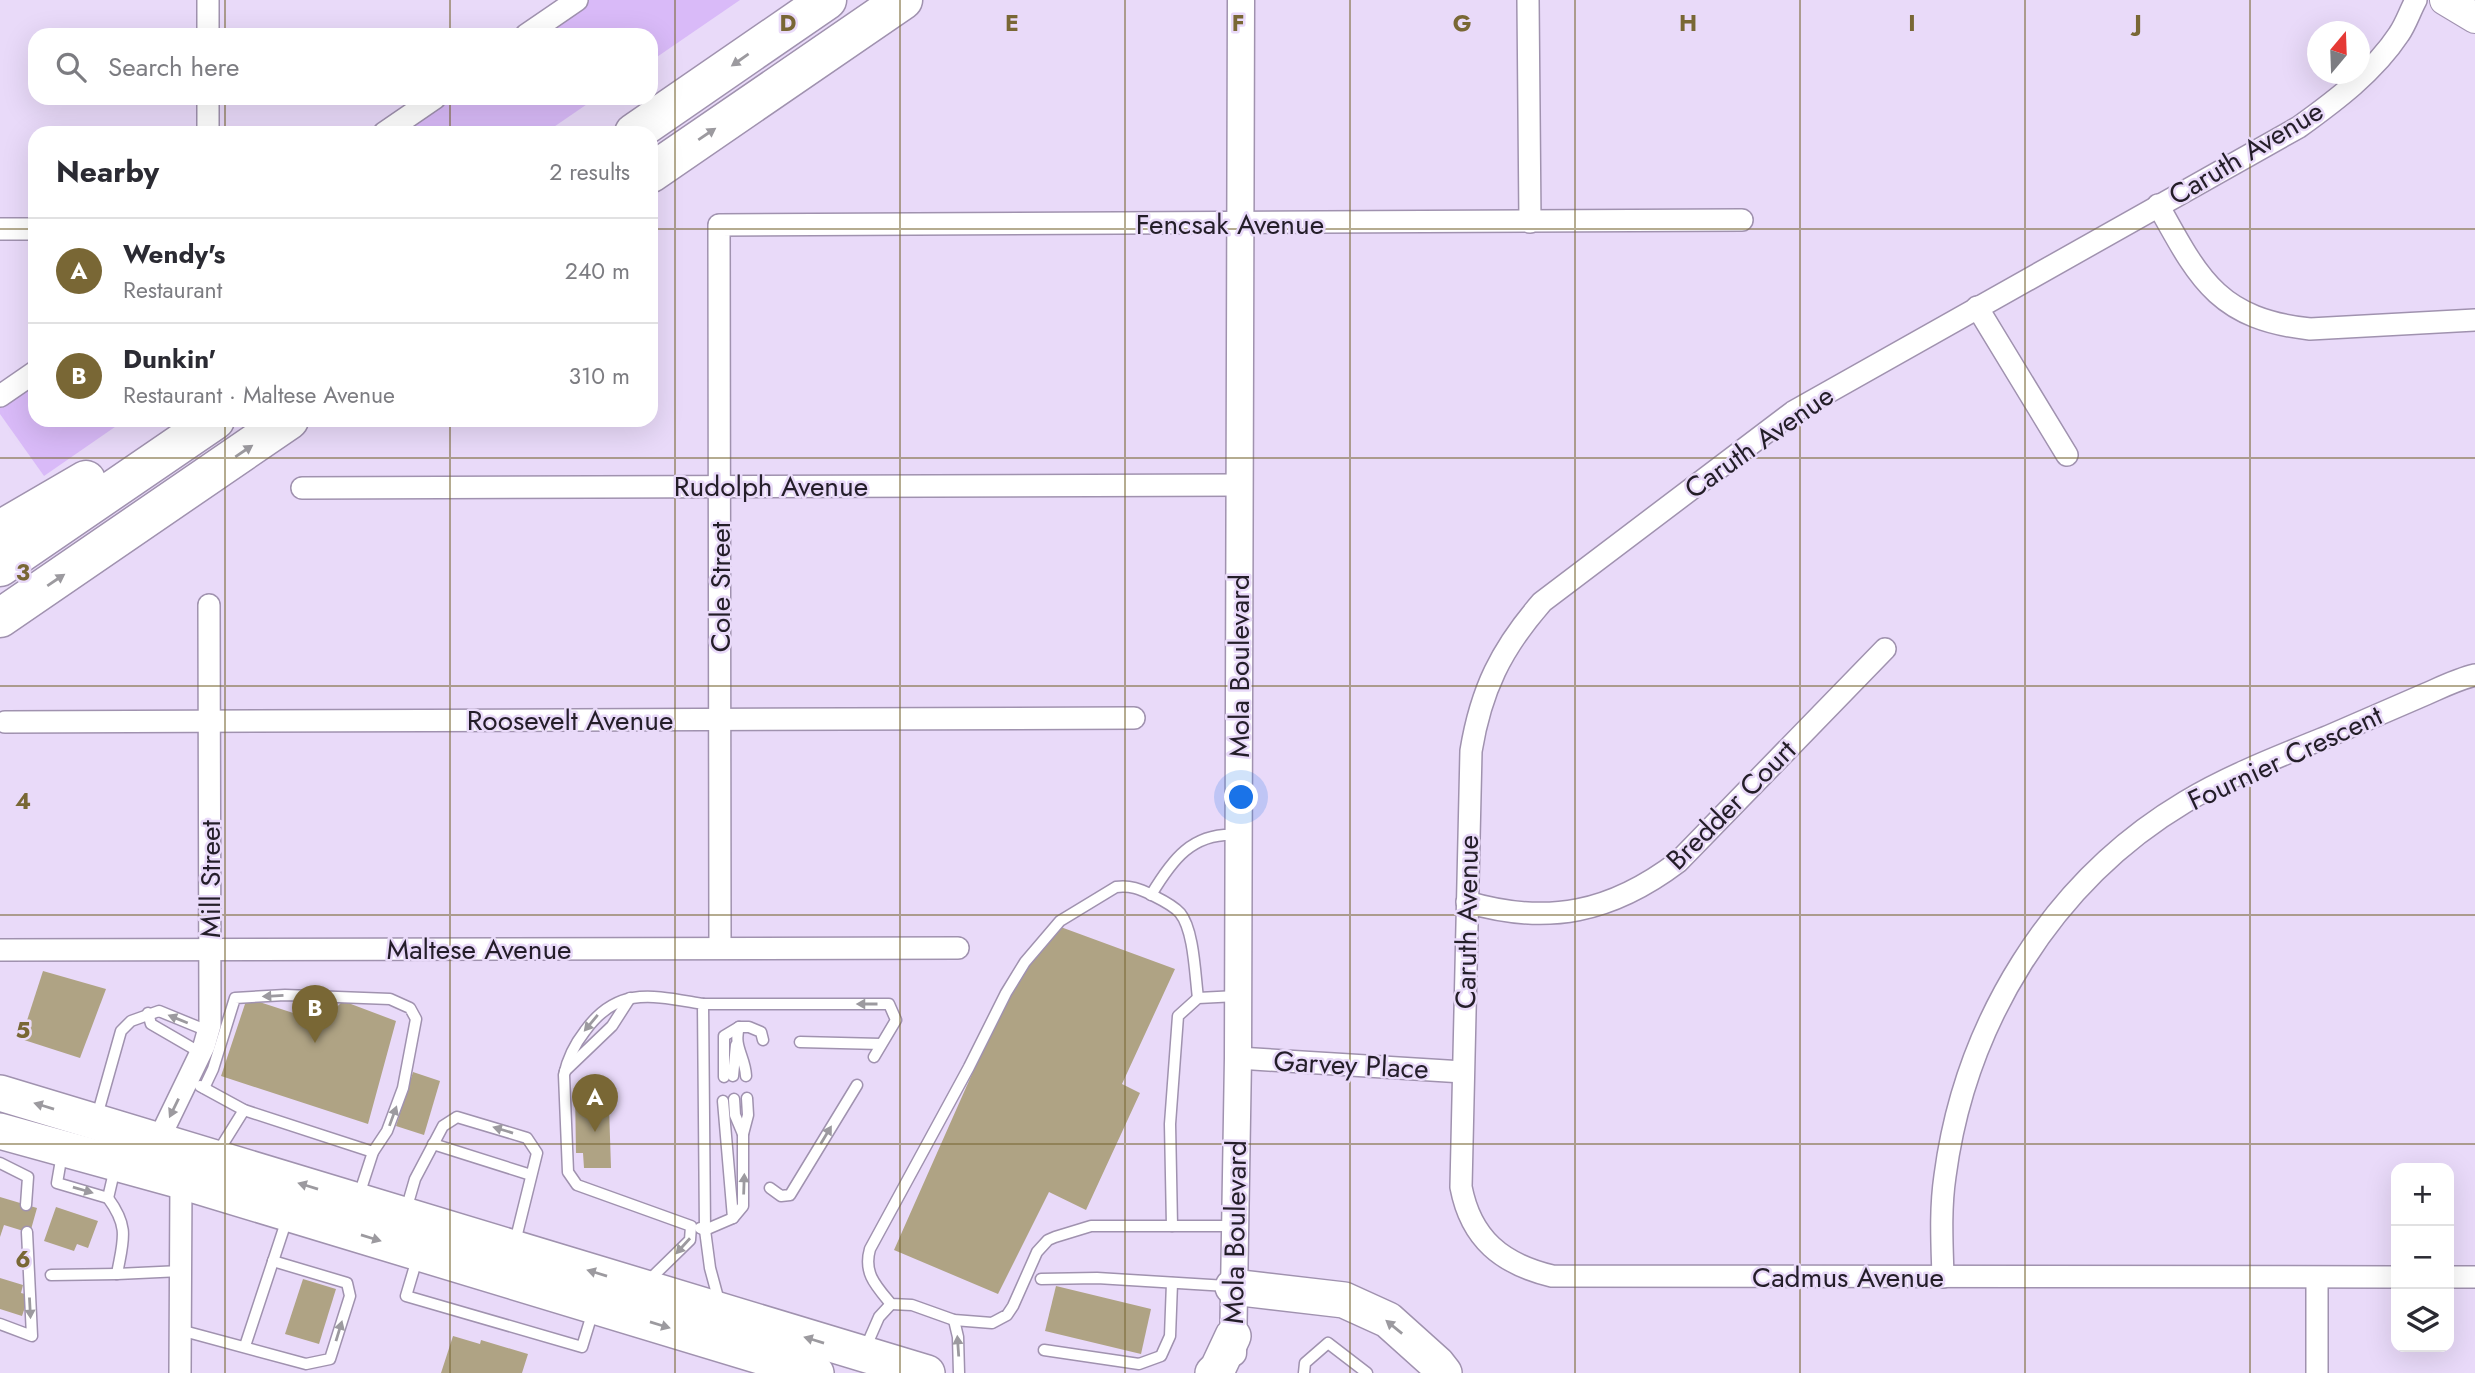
<!DOCTYPE html>
<html lang="en">
<head>
<meta charset="utf-8">
<style>
	:root { --surface:#fff; --page:#f2f2f3; --text:#2b2b33; --muted:#7c7c81; --line:#e1e1e2; --accent:#796735 }
	body { margin:0; font-family:Jost,sans-serif; background:var(--page); color:var(--text) }
	.controls { position:absolute; right:21px; bottom:21px; display:grid; overflow:hidden; border-radius:14px; box-shadow:0 7px 28px #0002 }
	.controls button { width:63px; height:63px; display:grid; place-items:center; padding:0; border:0; border-bottom:2px solid var(--line); background:var(--surface); color:var(--text); font:35px sans-serif }
	.compass { position:absolute; left:2307px; top:21px; width:63px; height:63px; border-radius:50%; background:var(--surface); box-shadow:0 7px 28px #0002; rotate:19deg }
	.you { position:absolute; left:1242px; top:798px; width:24px; height:24px; margin:-18px; border:5px solid #fff; border-radius:50%; background:#1a73e8; box-shadow:0 0 0 10px #1a73e833 }
	.badge { display:grid; place-items:center; width:46px; height:46px; border-radius:50%; background:var(--accent); color:#fff; font-size:23px; font-weight:700 }
	.pin { position:absolute; translate:-50% -58px; filter:drop-shadow(0 2px 4px #0008) }
	.pin::after { content:''; position:absolute; top:37px; width:24px; height:21px; background:inherit; clip-path:polygon(0 0,100% 0,50% 100%) }
	.list { margin:0; padding:0; list-style:none }
	h2 { display:flex; justify-content:space-between; align-items:center; height:91px; margin:0; padding:0 28px; font-size:30px }
	h2 small { font-size:23px; font-weight:400; color:var(--muted) }
	.list li { display:grid; grid-template-columns:46px 1fr auto; gap:21px; align-items:center; box-sizing:border-box; height:105px; padding:0 28px; border-top:2px solid var(--line) }
	.list b { display:block; font-size:26px; white-space:nowrap }
	.list p { margin:0; font-size:23px; white-space:nowrap; color:var(--muted) }
	.list em { font-size:23px; font-style:normal; color:var(--muted) }
	.icon { flex:none; width:38px; height:38px; fill:none; stroke:currentColor; stroke-width:2; stroke-linecap:round; stroke-linejoin:round }
	.map { position:relative; flex:none; width:2475px; height:1373px; overflow:hidden }
	.search { position:absolute; background:var(--surface); box-shadow:0 7px 28px #0002; left:28px; top:28px; width:630px; height:77px; display:flex; align-items:center; gap:18px; box-sizing:border-box; padding:0 24px; border-radius:21px; color:var(--muted); font-size:26px }
	.panel { position:absolute; background:var(--surface); box-shadow:0 7px 28px #0002; left:28px; top:126px; width:630px; height:301px; border-radius:21px }
	.map>svg:first-child { display:block }
	.green { fill:#d9baf8 }
	.building { fill:#afa384 }
	.lines { fill:none; stroke-linecap:round; stroke-linejoin:round }
	.service-casing { stroke:#a092af; stroke-width:13 }
	.minor-casing { stroke:#a092af; stroke-width:24 }
	.tertiary-casing { stroke:#a092af; stroke-width:29 }
	.secondary-casing { stroke:#a092af; stroke-width:32 }
	.trunk-casing { stroke:#a092af; stroke-width:38 }
	.motorway-casing { stroke:#a092af; stroke-width:41 }
	.service { stroke:#fff; stroke-width:10 }
	.minor { stroke:#fff; stroke-width:21 }
	.tertiary { stroke:#fff; stroke-width:26 }
	.secondary { stroke:#fff; stroke-width:30 }
	.trunk { stroke:#fff; stroke-width:35 }
	.motorway { stroke:#fff; stroke-width:38 }
	.oneway { fill:#9c9a9f }
	.grid { fill:none; stroke:#796735; stroke-width:2; stroke-opacity:0.55 }
	.labels { text-anchor:middle; dominant-baseline:central; stroke-width:5; stroke-linejoin:round; paint-order:stroke }
	.street-label { font-size:28px; fill:#241e29; stroke:#e9daf9 }
	.grid-label { font-size:23px; text-anchor:middle; font-weight:bold; fill:#796735; stroke:#e9daf9; stroke-width:5; stroke-linejoin:round; paint-order:stroke }
</style>
</head>
<body>
<div class="map">
<svg width="2475" height="1373" viewBox="0 0 2475 1373">
	<rect width="100%" height="100%" fill="#e9daf9"/>
	<g class="green">
		<polygon points="571,0 740,0 651,61 651,35 520,35"/>
		<polygon points="429,98 596,98 545,133 378,133"/>
		<polygon points="35,369 35,420 125,420 44,476 0,414 0,393"/>
	</g>
	<g class="building">
		<polygon points="1058,926 1175,969 1122,1084 1140,1093 1086,1210 1049,1192 998,1294 894,1250 1011,986"/>
		<polygon points="43,971 106,989 80,1058 21,1039"/>
		<polygon points="247,998 321,1022 343,1001 396,1021 368,1124 221,1076"/>
		<polygon points="413,1072 440,1081 424,1135 396,1126"/>
		<polygon points="575,1090 598,1090 598,1107 609,1107 611,1168 584,1168 583,1153 576,1153"/>
		<polygon points="0,1197 37,1208 30,1233 4,1225 0,1237"/>
		<polygon points="56,1207 98,1221 88,1248 77,1244 74,1251 44,1241"/>
		<polygon points="0,1278 23,1285 21,1293 29,1295 22,1316 0,1309"/>
		<polygon points="303,1279 336,1289 319,1344 285,1334"/>
		<polygon points="1056,1286 1151,1309 1141,1354 1045,1331"/>
		<polygon points="453,1336 480,1344 481,1340 528,1354 522,1373 441,1373"/>
	</g>
	<g class="lines">
		<g class="service-casing">
			<g id="service">
				<path d="M1151 895C1172 860 1192 832 1237 835"/>
				<path d="M1198 998C1195 975 1194 930 1180 913 1173 905 1162 900 1152 895 1140 889 1130 885 1116 887L1060 921 1025 962 1006 993 969 1067 870 1249C863 1273 876 1286 891 1304L912 1305 954 1320 992 1323 1007 1315 1013 1306 1037 1252 1048 1240 1055 1237 1091 1226H1235"/>
				<polyline points="703,1004 889,1004 896,1020 874,1057"/>
				<polyline points="148,1013 151,1024 201,1053"/>
				<polyline points="800,1042 881,1044"/>
				<polyline points="565,1071 612,1026 630,998"/>
				<polyline points="733,1076 736,1045"/>
				<path d="M746 1076C745 1056 733 1047 739 1027H749L761 1032 763 1040"/>
				<polyline points="724,1077 724,1036 739,1027"/>
				<polyline points="200,1086 244,1110 373,1152"/>
				<polyline points="204,1088 213,1069 235,998 285,995 390,999 410,1008 416,1019 403,1088 387,1131 373,1152 359,1195"/>
				<polyline points="734,1099 735,1115 743,1134"/>
				<polyline points="723,1101 733,1218"/>
				<polyline points="97,1116 121,1031 131,1021 159,1011 208,1031"/>
				<polyline points="433,1144 531,1175"/>
				<polyline points="62,1154 57,1183 108,1198 115,1168"/>
				<polyline points="216,1155 244,1110"/>
				<polyline points="0,1163 28,1177 26,1205"/>
				<polyline points="770,1188 781,1196 790,1195 857,1085"/>
				<path d="M108 1198C130 1228 123 1240 117 1274L181 1271"/>
				<polyline points="406,1210 415,1179 443,1126 457,1117 527,1138 537,1153 515,1242"/>
				<polyline points="1172,1226 1170,1124 1178,1016 1198,998 1237,996"/>
				<polyline points="700,1228 705,1230 733,1218 743,1206 743,1134 748,1115 747,1098"/>
				<polyline points="417,1259 406,1296 582,1347 593,1311"/>
				<polyline points="51,1275 117,1274"/>
				<polyline points="1041,1279 1097,1278 1227,1286"/>
				<path d="M647 1282 690 1240 691 1226 577 1185 568 1172 564 1075C568 1057 574 1045 585 1031 618 985 654 996 703 1004L705 1230 710 1268 720 1305"/>
				<polyline points="954,1320 958,1337 959,1373"/>
				<polyline points="0,1324 32,1336 27,1232"/>
				<polyline points="180,1330 306,1364 330,1359 350,1296 347,1283 273,1261"/>
				<polyline points="245,1346 287,1219"/>
				<polyline points="865,1349 879,1317 891,1304"/>
				<polyline points="1044,1350 1139,1364 1161,1356 1170,1336 1172,1283"/>
				<polyline points="1304,1373 1305,1363 1328,1343 1367,1373"/>
			</g>
		</g>
		<g class="minor-casing">
			<g id="minor">
				<polyline points="1528,0 1530,222"/>
				<polyline points="208,35 208,0"/>
				<polyline points="526,35 577,0"/>
				<polyline points="208,133 208,98"/>
				<polyline points="384,133 435,98"/>
				<path d="M2158 205C2199 279 2218 319 2310 329L2475 320"/>
				<polyline points="0,229 35,229"/>
				<polyline points="1977,307 2067,455"/>
				<polyline points="0,396 35,372"/>
				<polyline points="302,488 1239,485"/>
				<polyline points="5,722 1134,718"/>
				<path d="M1467 902C1548 926 1612 912 1678 862L1885 649"/>
				<polyline points="720,948 719,225 1742,220"/>
				<polyline points="0,950 958,948"/>
				<polyline points="1238,1058 1463,1072"/>
				<polyline points="158,1141 204,1046 210,1025 209,605"/>
				<path d="M1943 1277C1942 1243 1940 1210 1945 1176 1965 1024 2051 882 2185 802 2230 775 2280 756 2329 736 2361 722 2393 708 2426 694 2442 687 2458 679 2475 675"/>
				<path d="M2396 1277 1552 1276C1502 1264 1471 1239 1461 1187L1471 751C1481 690 1501 649 1542 602L1793 412 2299 127C2335 101 2374 72 2399 34 2406 24 2410 11 2416 0"/>
				<polyline points="2449,1277 2475,1277"/>
				<polyline points="180,1373 181,1181"/>
				<polyline points="2317,1373 2317,1278"/>
			</g>
		</g>
		<g class="tertiary-casing">
			<polyline id="tertiary" points="1233,1353 1238,1058 1241,0"/>
		</g>
		<g class="secondary-casing">
			<polyline id="secondary" points="2445,0 2475,18"/>
		</g>
		<g class="trunk-casing">
			<g id="trunk">
				<polyline points="0,1093 927,1373"/>
				<polyline points="0,1131 181,1181 816,1373"/>
				<polyline points="1233,1287 1344,1300 1388,1320 1437,1364 1444,1373"/>
				<polyline points="1213,1373 1218,1368 1233,1336"/>
			</g>
		</g>
		<g class="motorway-casing">
			<g id="motorway">
				<polyline points="634,133 827,0"/>
				<polyline points="651,173 903,0"/>
				<polyline points="0,530 86,480"/>
				<polyline points="0,567 215,420"/>
				<polyline points="0,618 289,420"/>
			</g>
		</g>
		<use href="#service" class="service"/>
		<use href="#minor" class="minor"/>
		<use href="#tertiary" class="tertiary"/>
		<use href="#secondary" class="secondary"/>
		<use href="#trunk" class="trunk"/>
		<use href="#motorway" class="motorway"/>
	</g>
	<defs><path id="oneway-solid" d="M-6-.8H1V-3.2L6.5 0L1 3.2V.8H-6Z" transform="scale(1.75)"/></defs>
	<g class="oneway">
		<use href="#oneway-solid" transform="translate(740 60) rotate(145)"/>
		<use href="#oneway-solid" transform="translate(707 134) rotate(-34)"/>
		<use href="#oneway-solid" transform="translate(244 451) rotate(-34)"/>
		<use href="#oneway-solid" transform="translate(56 580) rotate(-34)"/>
		<use href="#oneway-solid" transform="translate(273 996) rotate(177)"/>
		<use href="#oneway-solid" transform="translate(867 1004) rotate(180)"/>
		<use href="#oneway-solid" transform="translate(178 1019) rotate(-158)"/>
		<use href="#oneway-solid" transform="translate(591 1023) rotate(130)"/>
		<use href="#oneway-solid" transform="translate(44 1106) rotate(-163)"/>
		<use href="#oneway-solid" transform="translate(174 1108) rotate(116)"/>
		<use href="#oneway-solid" transform="translate(393 1116) rotate(-70)"/>
		<use href="#oneway-solid" transform="translate(503 1130) rotate(-163)"/>
		<use href="#oneway-solid" transform="translate(826 1135) rotate(-59)"/>
		<use href="#oneway-solid" transform="translate(744 1184) rotate(-88)"/>
		<use href="#oneway-solid" transform="translate(308 1186) rotate(-163)"/>
		<use href="#oneway-solid" transform="translate(83 1190) rotate(16)"/>
		<use href="#oneway-solid" transform="translate(371 1238) rotate(17)"/>
		<use href="#oneway-solid" transform="translate(683 1246) rotate(132)"/>
		<use href="#oneway-solid" transform="translate(597 1273) rotate(-163)"/>
		<use href="#oneway-solid" transform="translate(30 1308) rotate(87)"/>
		<use href="#oneway-solid" transform="translate(660 1325) rotate(17)"/>
		<use href="#oneway-solid" transform="translate(1394 1327) rotate(-141)"/>
		<use href="#oneway-solid" transform="translate(339 1331) rotate(-73)"/>
		<use href="#oneway-solid" transform="translate(814 1340) rotate(-163)"/>
		<use href="#oneway-solid" transform="translate(958 1346) rotate(-94)"/>
	</g>
	<path class="grid" d="M225 0V35M450 0V35M675 0V1373M900 0V1373M1125 0V1373M1350 0V1373M1575 0V1373M1800 0V1373M2025 0V1373M2250 0V1373M225 98V133M450 98V133M0 229H35M651 229H2475M225 420V1373M450 420V1373M0 458H2475M0 686H2475M0 915H2475M0 1144H2475"/>
	<g class="labels">
		<g class="street-label">
			<text transform="translate(2246 153) rotate(-31)">Caruth Avenue</text>
			<text x="1230" y="224">Fencsak Avenue</text>
			<text transform="translate(1759 442) rotate(-35)">Caruth Avenue</text>
			<text x="771" y="486">Rudolph Avenue</text>
			<text transform="translate(720 587) rotate(-90)">Cole Street</text>
			<text transform="translate(1239 666) rotate(-90)">Mola Boulevard</text>
			<text x="570" y="720">Roosevelt Avenue</text>
			<text transform="translate(2285 758) rotate(-25)">Fournier Crescent</text>
			<text transform="translate(1731 805) rotate(-45)">Bredder Court</text>
			<text transform="translate(210 879) rotate(-90)">Mill Street</text>
			<text transform="translate(1467 922) rotate(-89)">Caruth Avenue</text>
			<text x="479" y="949">Maltese Avenue</text>
			<text transform="translate(1351 1065) rotate(3)">Garvey Place</text>
			<text transform="translate(1235 1232) rotate(-89)">Mola Boulevard</text>
			<text x="1848" y="1277">Cadmus Avenue</text>
		</g>
	</g>
	<g class="grid-label">
		<text x="788" y="31">D</text>
		<text x="1012" y="31">E</text>
		<text x="1238" y="31">F</text>
		<text x="1462" y="31">G</text>
		<text x="1688" y="31">H</text>
		<text x="1912" y="31">I</text>
		<text x="2138" y="31">J</text>
		<text x="23" y="580">3</text>
		<text x="23" y="809">4</text>
		<text x="23" y="1038">5</text>
		<text x="23" y="1267">6</text>
	</g>
</svg>
<div class="controls">
<button>+</button>
<button>−</button>
<button><svg class="icon" aria-label="layers" viewBox="0 0 24 24"><path d="M12 4l9 5-9 5-9-5zM3 14l9 5 9-5"/></svg></button>
</div>
<svg class="compass" viewBox="-18 -18 36 36"><path d="M0-13l5 13h-10z" fill="#e53935"/><path d="M0 13l5-13h-10z" fill="#7c7c81"/></svg>
<div class="you"></div>
<div class="pin badge" style="left:595px;top:1132px">A</div>
<div class="pin badge" style="left:315px;top:1043px">B</div>
<div class="search"><svg class="icon" aria-label="search" viewBox="0 0 24 24"><circle cx="10" cy="10" r="6"/><path d="M15 15l6 6"/></svg>Search here</div>
<section class="panel">
<h2>Nearby<small>2 results</small></h2>
<ul class="list">
<li><span class="badge">A</span><div><b>Wendy's</b><p>Restaurant</p></div><em>240 m</em></li>
<li><span class="badge">B</span><div><b>Dunkin'</b><p>Restaurant · Maltese Avenue</p></div><em>310 m</em></li>
</ul>
</section>
</div>
</body>
</html>
